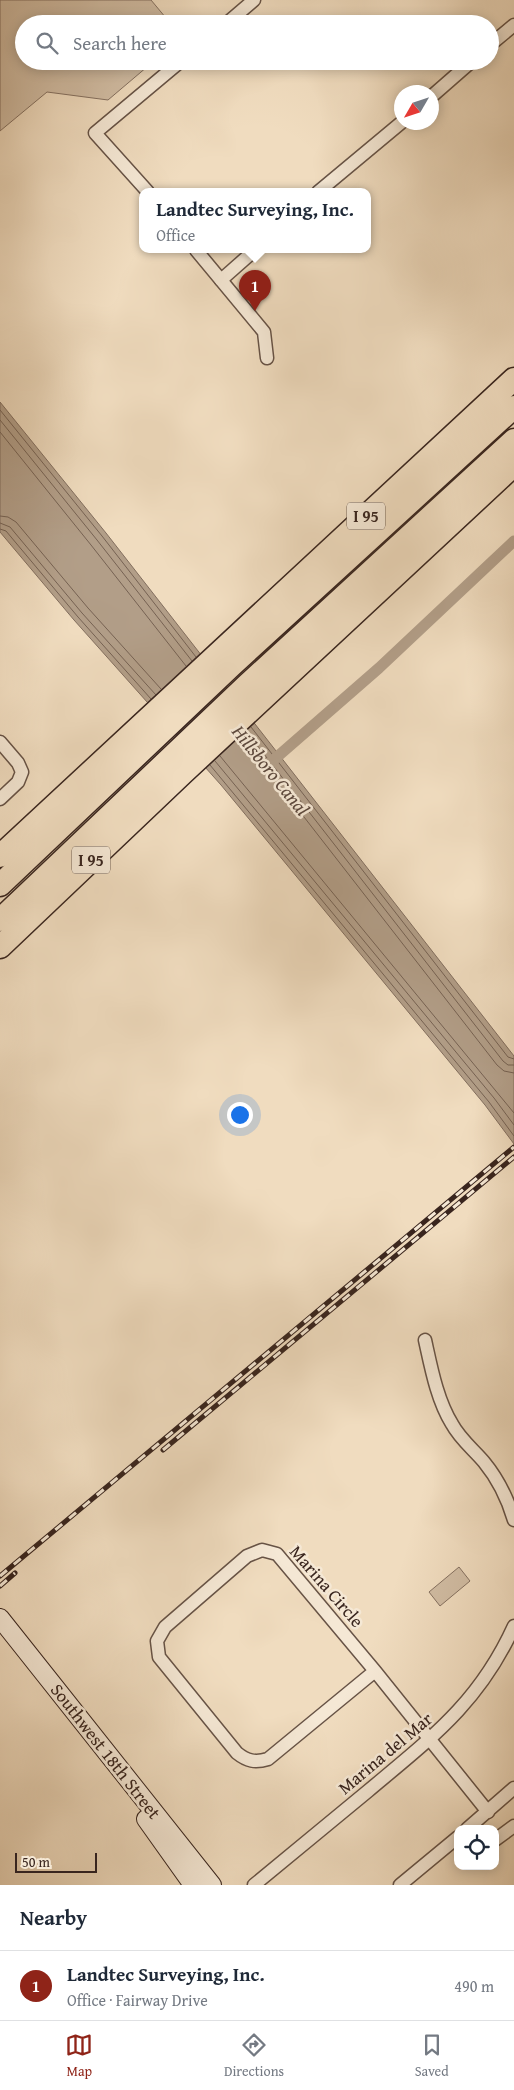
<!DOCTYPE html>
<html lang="en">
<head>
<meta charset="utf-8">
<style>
	:root { --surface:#fff; --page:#f6f6f7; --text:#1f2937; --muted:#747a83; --line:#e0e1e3; --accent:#8f2418 }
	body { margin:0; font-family:"Gentium Book Plus",serif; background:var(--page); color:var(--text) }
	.controls { position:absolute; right:15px; bottom:15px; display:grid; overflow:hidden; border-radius:10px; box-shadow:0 2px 12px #0003 }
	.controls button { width:45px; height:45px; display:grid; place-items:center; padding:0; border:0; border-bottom:1px solid var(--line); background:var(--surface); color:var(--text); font:25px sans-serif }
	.compass { position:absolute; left:394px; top:85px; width:45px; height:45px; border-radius:50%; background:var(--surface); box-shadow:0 2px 12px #0003; rotate:231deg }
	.scale { position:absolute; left:15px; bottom:12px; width:82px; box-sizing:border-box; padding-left:5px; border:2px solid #39251e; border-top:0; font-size:14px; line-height:18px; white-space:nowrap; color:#39251e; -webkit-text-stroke:4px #f5e8d5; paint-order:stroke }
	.you { position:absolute; left:239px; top:1114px; width:18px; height:18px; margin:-12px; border:4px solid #fff; border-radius:50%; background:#1a73e8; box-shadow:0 0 0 8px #1a73e833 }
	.badge { display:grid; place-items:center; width:32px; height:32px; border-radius:50%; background:var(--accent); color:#fff; font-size:16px; font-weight:700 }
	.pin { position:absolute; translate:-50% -41px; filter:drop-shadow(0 1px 2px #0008) }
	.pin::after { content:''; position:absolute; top:26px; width:18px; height:15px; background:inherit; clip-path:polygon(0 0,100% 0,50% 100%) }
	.popup { position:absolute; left:139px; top:188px; width:232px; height:65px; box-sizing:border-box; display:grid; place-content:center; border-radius:10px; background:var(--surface); filter:drop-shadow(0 1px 4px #0005); font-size:16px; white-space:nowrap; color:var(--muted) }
	.popup b { font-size:19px; color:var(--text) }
	.popup::after { content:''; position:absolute; left:50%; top:100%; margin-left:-10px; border:10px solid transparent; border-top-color:var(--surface) }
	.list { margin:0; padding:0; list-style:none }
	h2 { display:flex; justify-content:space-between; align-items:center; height:65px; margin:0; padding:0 20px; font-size:21px }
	h2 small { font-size:16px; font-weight:400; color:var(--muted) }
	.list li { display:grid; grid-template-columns:32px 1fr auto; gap:15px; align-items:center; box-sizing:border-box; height:70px; padding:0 20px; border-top:1px solid var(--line) }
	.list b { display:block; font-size:19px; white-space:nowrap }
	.list p { margin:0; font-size:16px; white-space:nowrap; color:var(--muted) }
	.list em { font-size:16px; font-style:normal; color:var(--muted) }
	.icon { flex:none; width:28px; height:28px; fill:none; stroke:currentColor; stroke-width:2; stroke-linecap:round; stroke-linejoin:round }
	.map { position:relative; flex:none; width:514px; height:1885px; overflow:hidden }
	.search { position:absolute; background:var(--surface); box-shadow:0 2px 12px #0003; left:15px; right:15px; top:15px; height:55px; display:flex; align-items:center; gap:12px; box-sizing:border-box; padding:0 18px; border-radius:28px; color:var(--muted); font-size:19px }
	.sheet { height:135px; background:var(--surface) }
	nav { display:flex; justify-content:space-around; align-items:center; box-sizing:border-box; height:70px; border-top:1px solid var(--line); background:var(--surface); font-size:14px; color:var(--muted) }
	nav a { display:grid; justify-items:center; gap:2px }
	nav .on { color:var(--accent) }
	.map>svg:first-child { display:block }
	.green { fill:#d1bda4; stroke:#857161 }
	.water { fill:#b29e88; stroke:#826e5e }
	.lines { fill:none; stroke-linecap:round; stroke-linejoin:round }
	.shore { stroke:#766253; stroke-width:1 }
	.canal { stroke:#b29e88; stroke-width:11 }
	.minor-casing { stroke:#675346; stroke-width:15 }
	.secondary-casing { stroke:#39251e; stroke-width:20 }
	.motorway-casing { stroke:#39251e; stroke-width:25 }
	.minor { stroke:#f5e8d5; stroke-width:12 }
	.secondary { stroke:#f5e8d5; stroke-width:18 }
	.motorway { stroke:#f0dcbf; stroke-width:22 }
	.rail-casing { stroke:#39251e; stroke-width:5 }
	.rail { stroke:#f5e8d5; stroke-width:3; stroke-dasharray:9; stroke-linecap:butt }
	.labels { text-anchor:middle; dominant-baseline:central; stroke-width:5; stroke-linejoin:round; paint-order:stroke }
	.shield { fill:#f5e8d5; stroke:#716055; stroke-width:1 }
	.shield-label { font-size:16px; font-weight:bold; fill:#39251e }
	.street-label { font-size:18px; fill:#39251e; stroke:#f5e8d5 }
	.water-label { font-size:19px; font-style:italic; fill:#5d493e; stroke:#f5e8d5 }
</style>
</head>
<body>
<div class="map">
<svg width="514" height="1885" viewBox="0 0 514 1885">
	<rect width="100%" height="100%" fill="#f0dcbf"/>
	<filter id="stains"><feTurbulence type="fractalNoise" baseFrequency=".004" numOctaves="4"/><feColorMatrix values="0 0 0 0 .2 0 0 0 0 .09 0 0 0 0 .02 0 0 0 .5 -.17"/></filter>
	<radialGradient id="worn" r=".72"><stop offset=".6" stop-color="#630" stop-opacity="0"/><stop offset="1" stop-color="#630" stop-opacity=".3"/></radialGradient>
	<g class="green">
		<polygon points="0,0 151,0 171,24 24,24 24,61 154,61 108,100 47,92 0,131"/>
		<polygon points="459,1567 470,1581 440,1606 429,1592"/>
	</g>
	<polygon class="water" points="0,402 106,533 514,1056 514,1144 485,1105 221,785 74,620 0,532"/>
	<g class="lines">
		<g class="shore">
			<polyline points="0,410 102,536 196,657"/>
			<polyline points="0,420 97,540 192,661"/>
			<polyline points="0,432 91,545 186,666"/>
			<polyline points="0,516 8,517 16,522 88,608 161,689"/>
			<polyline points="0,523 10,527 82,613 156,695"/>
			<polyline points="0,529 6,531 78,617 151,699"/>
			<polyline points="251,727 508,1057 514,1059"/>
			<polyline points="246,731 503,1061 508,1065 514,1065"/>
			<polyline points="241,736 497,1065 504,1071 514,1073"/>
			<polyline points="220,756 514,1113"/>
			<polyline points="215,761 494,1098 514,1125"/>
			<polyline points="210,765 489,1102 514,1136"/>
		</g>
		<polyline class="canal" points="269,764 379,668 514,541"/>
		<g class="minor-casing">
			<g id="minor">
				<polyline points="226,24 254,0"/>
				<polyline points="490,45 514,25"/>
				<polyline points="432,96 472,61"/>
				<polyline points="148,192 95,133 181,61"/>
				<polyline points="318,192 402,122"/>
				<polyline points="196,250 264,332 267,358"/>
				<polyline points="221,280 255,250"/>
				<polyline points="0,742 18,763 22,772 18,782 0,799"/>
				<path d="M425 1340C431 1367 437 1400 452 1424 460 1439 474 1450 484 1462 498 1479 508 1500 514 1520"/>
				<path d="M375 1671 268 1759C255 1763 247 1761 237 1753L159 1657 157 1641 165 1627 247 1556 262 1550 277 1554 375 1671 488 1812"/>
				<polyline points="467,1829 514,1788"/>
				<polyline points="495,1840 514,1826"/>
				<path d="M254 1885C292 1854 330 1822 368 1791 431 1738 479 1703 514 1626"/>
				<polyline points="400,1885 458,1837"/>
			</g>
		</g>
		<g class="secondary-casing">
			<g id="secondary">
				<polyline points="0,1618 212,1885"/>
				<polyline points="146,1819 193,1885"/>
			</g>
		</g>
		<g class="motorway-casing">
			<g id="motorway">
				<polyline points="0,856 514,379"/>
				<polyline points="0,885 231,666 514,407"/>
				<polyline points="0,920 247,685 514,440"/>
				<polyline points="0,947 183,773 514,465"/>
			</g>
		</g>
		<use href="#minor" class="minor"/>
		<use href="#secondary" class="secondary"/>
		<use href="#motorway" class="motorway"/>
		<g class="rail-casing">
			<g id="rail">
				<polyline points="163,1450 514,1157"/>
				<polyline points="0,1576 514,1147"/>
				<polyline points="0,1586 15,1573"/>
			</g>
		</g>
		<use href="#rail" class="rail"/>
	</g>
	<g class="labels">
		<g class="shield">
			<rect x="347" y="502.5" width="38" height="27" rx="4"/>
			<rect x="72" y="846.5" width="38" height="27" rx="4"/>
		</g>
		<g class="shield-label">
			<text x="366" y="516">I 95</text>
			<text x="91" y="860">I 95</text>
		</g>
		<g class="street-label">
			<text transform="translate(327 1586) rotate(49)">Marina Circle</text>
			<text transform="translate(106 1751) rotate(52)">Southwest 18th Street</text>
			<text transform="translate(385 1753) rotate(-40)">Marina del Mar</text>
		</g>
		<g class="water-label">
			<text transform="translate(271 770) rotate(51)">Hillsboro Canal</text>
		</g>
	</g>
	<rect width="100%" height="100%" filter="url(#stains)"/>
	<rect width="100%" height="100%" fill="url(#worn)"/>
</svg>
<div class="controls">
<button><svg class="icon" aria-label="locate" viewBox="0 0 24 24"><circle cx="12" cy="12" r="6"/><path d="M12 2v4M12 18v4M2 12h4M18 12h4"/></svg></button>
</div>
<svg class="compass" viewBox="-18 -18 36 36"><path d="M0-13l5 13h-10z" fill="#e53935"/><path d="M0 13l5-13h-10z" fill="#747a83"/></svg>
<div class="scale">50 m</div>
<div class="you"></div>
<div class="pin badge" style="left:255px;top:311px">1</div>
<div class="popup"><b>Landtec Surveying, Inc.</b>Office</div>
<div class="search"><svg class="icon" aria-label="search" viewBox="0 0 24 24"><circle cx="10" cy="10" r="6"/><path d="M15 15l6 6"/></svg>Search here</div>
</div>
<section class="sheet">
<h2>Nearby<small></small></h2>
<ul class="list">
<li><span class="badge">1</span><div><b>Landtec Surveying, Inc.</b><p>Office · Fairway Drive</p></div><em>490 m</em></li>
</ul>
</section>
<nav>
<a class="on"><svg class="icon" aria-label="map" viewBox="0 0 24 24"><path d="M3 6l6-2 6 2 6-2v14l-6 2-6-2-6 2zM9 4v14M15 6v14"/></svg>Map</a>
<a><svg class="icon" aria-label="directions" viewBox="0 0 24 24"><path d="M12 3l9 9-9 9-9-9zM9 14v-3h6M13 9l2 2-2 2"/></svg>Directions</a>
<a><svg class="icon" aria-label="saved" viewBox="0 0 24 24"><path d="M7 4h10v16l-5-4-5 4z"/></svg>Saved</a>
</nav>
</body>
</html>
